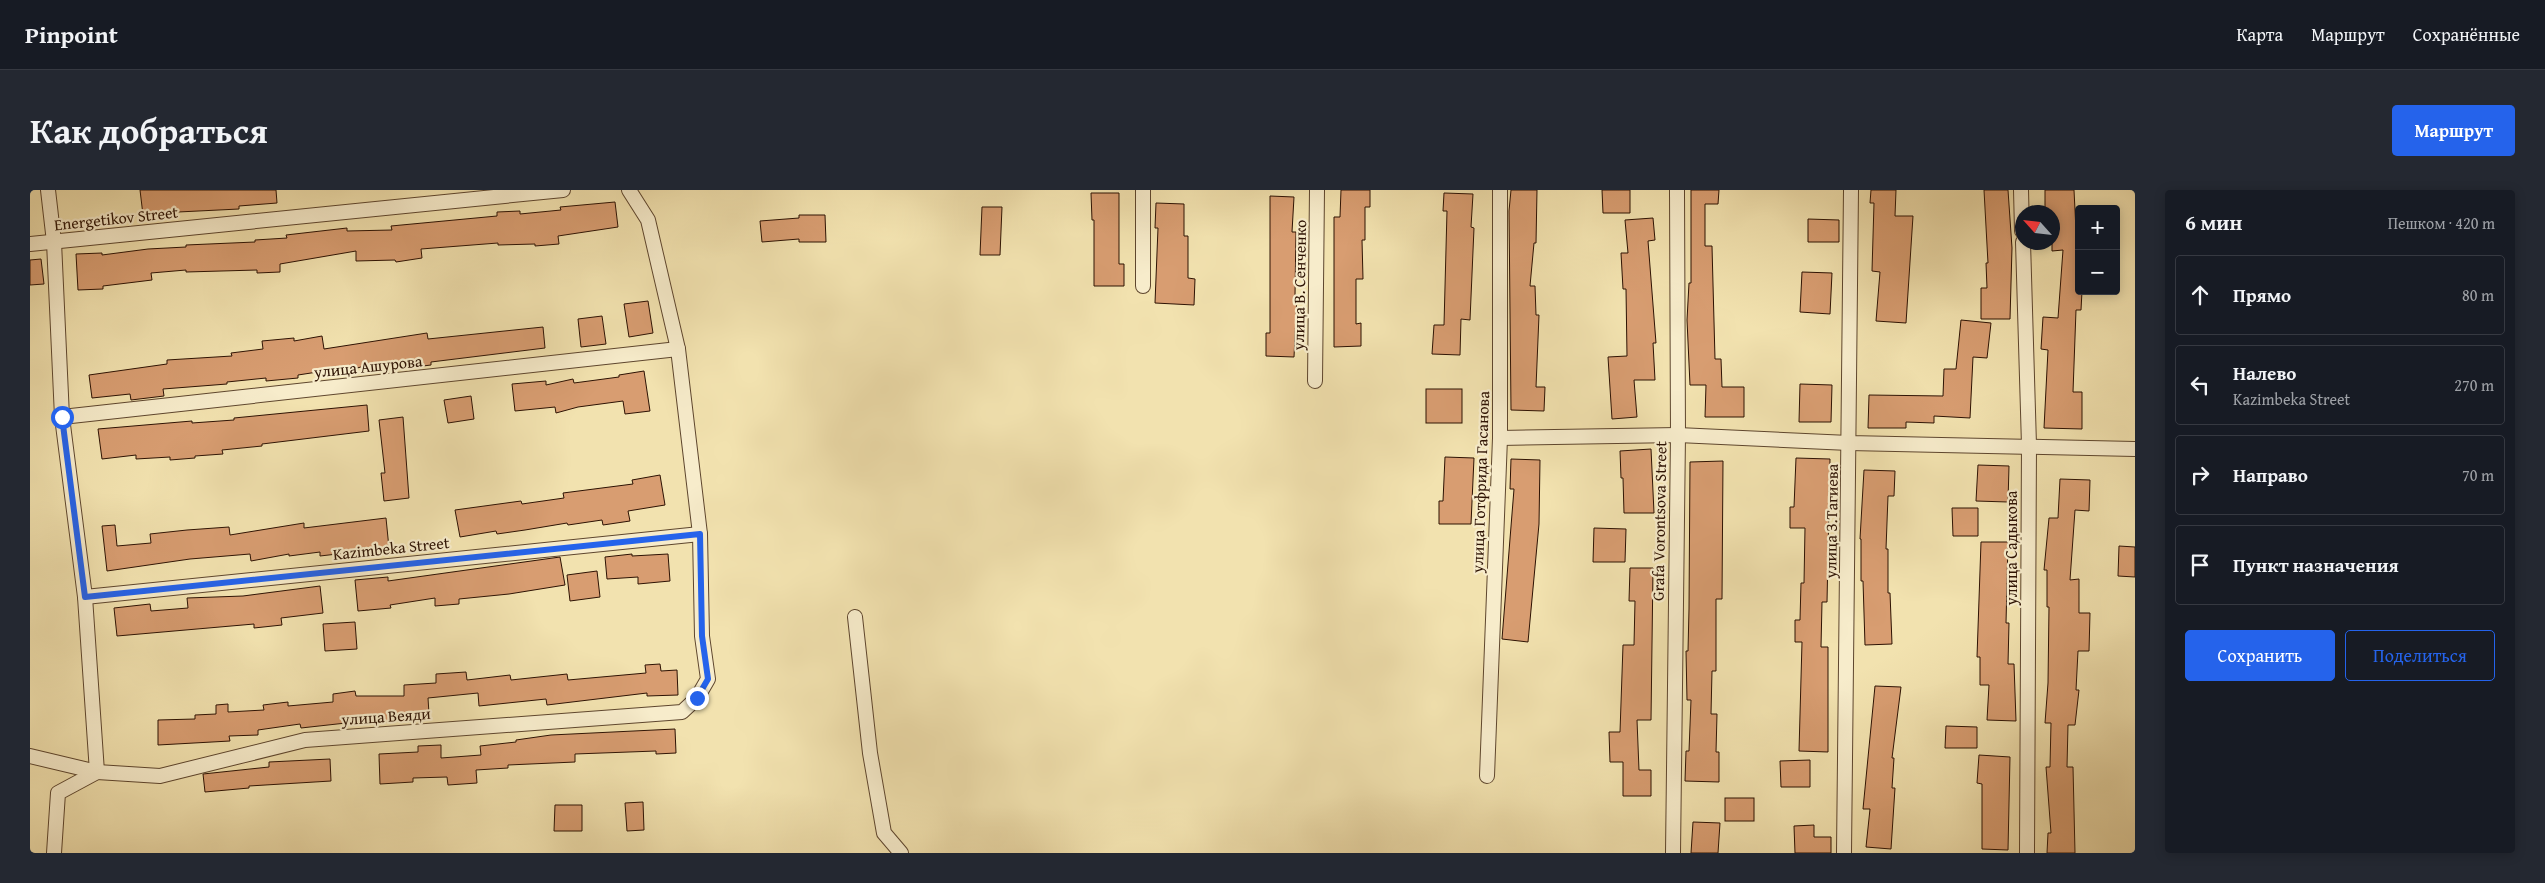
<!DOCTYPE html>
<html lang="ru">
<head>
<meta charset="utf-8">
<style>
	:root { --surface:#171b24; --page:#242831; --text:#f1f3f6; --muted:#9ea1a6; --line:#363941; --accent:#2563eb }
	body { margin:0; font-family:"Gentium Book Plus",serif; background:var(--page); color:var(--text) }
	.controls { position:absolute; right:15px; top:15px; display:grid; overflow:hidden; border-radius:5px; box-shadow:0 2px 12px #0003 }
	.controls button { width:45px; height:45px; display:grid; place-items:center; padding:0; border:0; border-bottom:1px solid var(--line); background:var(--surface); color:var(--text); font:25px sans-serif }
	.compass { position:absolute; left:1985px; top:15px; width:45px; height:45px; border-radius:50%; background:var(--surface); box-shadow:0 2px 12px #0003; rotate:297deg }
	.stop { position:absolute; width:15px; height:15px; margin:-11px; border:4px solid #2563eb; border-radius:50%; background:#fff }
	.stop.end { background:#2563eb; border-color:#fff; box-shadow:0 1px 5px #0008 }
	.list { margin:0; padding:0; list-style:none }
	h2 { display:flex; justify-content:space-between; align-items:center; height:65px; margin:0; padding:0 20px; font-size:21px }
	h2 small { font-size:16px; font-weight:400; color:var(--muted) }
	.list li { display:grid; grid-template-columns:32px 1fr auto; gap:15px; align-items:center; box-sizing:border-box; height:80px; margin:0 10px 10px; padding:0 10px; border:1px solid var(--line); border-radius:5px }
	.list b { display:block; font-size:19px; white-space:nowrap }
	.list p { margin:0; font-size:16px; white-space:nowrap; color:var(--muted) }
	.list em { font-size:16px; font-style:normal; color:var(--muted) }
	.actions { display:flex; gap:10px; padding:15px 20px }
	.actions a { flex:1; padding:11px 0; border:1px solid var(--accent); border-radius:5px; text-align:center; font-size:18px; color:var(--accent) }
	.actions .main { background:var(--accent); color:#fff }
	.icon { flex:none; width:28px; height:28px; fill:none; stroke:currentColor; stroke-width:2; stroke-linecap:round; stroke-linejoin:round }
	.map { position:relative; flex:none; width:2105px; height:663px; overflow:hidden; border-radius:5px }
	header { display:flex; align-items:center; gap:30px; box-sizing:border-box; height:70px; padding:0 25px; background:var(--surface); border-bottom:1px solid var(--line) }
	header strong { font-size:24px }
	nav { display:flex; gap:28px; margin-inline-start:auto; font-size:18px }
	.intro { display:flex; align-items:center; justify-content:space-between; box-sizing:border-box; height:120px; padding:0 30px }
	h1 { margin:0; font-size:35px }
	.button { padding:12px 22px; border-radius:5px; background:var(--accent); color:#fff; font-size:18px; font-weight:700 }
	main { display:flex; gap:30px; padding:0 30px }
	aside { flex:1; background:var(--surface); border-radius:5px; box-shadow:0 2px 12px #0003 }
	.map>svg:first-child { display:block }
	.building { fill:#d89d71; stroke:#2d1203 }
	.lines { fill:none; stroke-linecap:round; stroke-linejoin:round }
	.street-casing { stroke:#5e462e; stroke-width:16 }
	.street { stroke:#f7eccb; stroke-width:14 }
	.route { stroke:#2563eb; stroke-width:6 }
	.labels { text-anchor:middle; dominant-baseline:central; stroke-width:4.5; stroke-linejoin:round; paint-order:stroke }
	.street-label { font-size:16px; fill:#2d1203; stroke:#f7eccb }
</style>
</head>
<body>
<header>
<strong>Pinpoint</strong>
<nav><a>Карта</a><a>Маршрут</a><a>Сохранённые</a></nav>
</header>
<div class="intro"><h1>Как добраться</h1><a class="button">Маршрут</a></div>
<main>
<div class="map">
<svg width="2105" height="663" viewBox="0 0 2105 663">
	<rect width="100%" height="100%" fill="#f2e2af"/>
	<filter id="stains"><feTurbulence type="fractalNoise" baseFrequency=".004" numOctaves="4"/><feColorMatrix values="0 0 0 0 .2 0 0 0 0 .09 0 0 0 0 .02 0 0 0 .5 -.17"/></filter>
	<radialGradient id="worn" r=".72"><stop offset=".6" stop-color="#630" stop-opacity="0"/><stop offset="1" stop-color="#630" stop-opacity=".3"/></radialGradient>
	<g class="building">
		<polygon points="110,0 246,0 247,13 209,16 209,19 148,22 148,20 113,25"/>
		<polygon points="1311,0 1340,0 1340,17 1335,17 1335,50 1332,50 1333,89 1326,89 1326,134 1331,133 1331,156 1304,157 1304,27 1310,27"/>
		<polygon points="1481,0 1507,0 1506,53 1504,53 1500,96 1505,96 1506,125 1509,125 1506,197 1515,197 1514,221 1481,220 1479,21"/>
		<polygon points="1572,0 1600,0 1600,23 1573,23"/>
		<polygon points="1661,0 1689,0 1688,14 1675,14 1675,56 1682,56 1685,169 1691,169 1692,197 1714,197 1714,227 1675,227 1676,195 1660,195 1657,130 1659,93 1661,93"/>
		<polygon points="1841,0 1866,0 1865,26 1883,26 1876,133 1846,131 1850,82 1842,81 1844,13 1840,13"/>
		<polygon points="1954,0 1978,0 1982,58 1980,129 1951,129 1951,98 1957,98 1956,73 1958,73"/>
		<polygon points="2015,0 2044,0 2049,101 2052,101 2051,120 2046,120 2043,202 2052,202 2052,239 2014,238 2018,160 2011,159 2013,127 2028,128 2033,60 2022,61 2022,22 2015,22"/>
		<polygon points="1061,3 1089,3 1089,74 1094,74 1094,96 1064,96 1064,30 1062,30"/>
		<polygon points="1414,3 1443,4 1441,37 1444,38 1440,130 1431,129 1430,165 1402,164 1404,135 1414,135 1417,21 1413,21"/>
		<polygon points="1240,6 1264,7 1262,42 1266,42 1265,105 1267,105 1264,167 1236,166 1236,143 1240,143"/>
		<polygon points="585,12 588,37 528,46 529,54 505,56 505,54 468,55 468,53 391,59 392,68 366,72 365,70 326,71 326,61 250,74 250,82 227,83 227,80 156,82 156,80 121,83 122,90 73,96 73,99 48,100 46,64 72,63 72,65 118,59 156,57 156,55 225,52 225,50 257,48 256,45 317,38 317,41 362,40 361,36 467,26 467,22 490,21 490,24 531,20 530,17"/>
		<polygon points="1126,13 1154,14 1154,46 1158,46 1158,88 1165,89 1164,115 1125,113 1128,38 1125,38"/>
		<polygon points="952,17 972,17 970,65 950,65"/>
		<polygon points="769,25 795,25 796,52 769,52 769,49 732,52 730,31 769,28"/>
		<polygon points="1623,28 1625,50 1618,51 1626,153 1623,153 1625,190 1604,190 1607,227 1582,229 1578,167 1597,166 1596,99 1593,99 1591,63 1598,63 1595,30"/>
		<polygon points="1778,29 1809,30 1809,52 1778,52"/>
		<polygon points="11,69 14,94 0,95 0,70"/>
		<polygon points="1772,82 1802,83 1800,124 1770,122"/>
		<polygon points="618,111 623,143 599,147 594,114"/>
		<polygon points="572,126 576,154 551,157 548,129"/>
		<polygon points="1931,130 1961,133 1957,168 1943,167 1940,228 1904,226 1904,233 1876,232 1876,238 1838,238 1839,205 1913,206 1914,179 1926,179"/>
		<polygon points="513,137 515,158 401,172 401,175 377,178 376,172 331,177 308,183 307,179 268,185 268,188 236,191 236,188 197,192 197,194 133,199 134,206 101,210 100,204 62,208 59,185 137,174 137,170 202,166 201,163 233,159 232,151 264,148 264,151 292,146 294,159 397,143 398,149"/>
		<polygon points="614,181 620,221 595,224 593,211 548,217 526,223 525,217 485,221 482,194 516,191 516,195 543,189 544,193 589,187 589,185"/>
		<polygon points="1770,194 1802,195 1801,232 1769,232"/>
		<rect x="1396" y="199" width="36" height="34"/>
		<polygon points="441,206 444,229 418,233 414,210"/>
		<polygon points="337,215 339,241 232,254 232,256 192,260 193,264 165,266 165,268 140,270 140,267 106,269 106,265 72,269 68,239 162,231 162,233 204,230 204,228"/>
		<polygon points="373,227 379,308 354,311 351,283 355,283 349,230"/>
		<polygon points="1621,259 1624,323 1594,323 1593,288 1591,288 1590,261"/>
		<polygon points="1415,267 1444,268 1441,334 1409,334 1409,311 1413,311"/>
		<polygon points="1766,268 1800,269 1797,412 1792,412 1791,457 1798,457 1798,562 1769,561 1772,452 1765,452 1765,430 1770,430 1771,393 1774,393 1775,338 1760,338 1760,317 1764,317"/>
		<polygon points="1481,269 1510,270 1509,334 1498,452 1472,449 1484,299 1480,299"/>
		<polygon points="1693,271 1692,409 1686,409 1686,481 1682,481 1681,524 1687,524 1686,562 1689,562 1689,592 1655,591 1656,561 1659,561 1661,510 1657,510 1656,461 1658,461 1659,419 1660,272"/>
		<polygon points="1948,275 1979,276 1978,312 1946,311"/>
		<polygon points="1834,280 1865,281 1864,306 1858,306 1856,359 1858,359 1858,403 1860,403 1862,454 1835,455 1833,391 1831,391 1831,349 1830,349"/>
		<polygon points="630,285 635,315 598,321 600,331 573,335 572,330 538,335 537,333 495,340 467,344 466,341 430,347 425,320 491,311 492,314 534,308 533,303 603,294 602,290"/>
		<polygon points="2030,289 2060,290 2059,321 2045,320 2040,390 2049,389 2049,423 2060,423 2059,461 2048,461 2046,500 2049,500 2045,535 2038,535 2037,577 2043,577 2045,663 2017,663 2018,643 2021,643 2016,577 2020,577 2021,533 2015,533 2018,493 2019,417 2017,417 2017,380 2014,380 2019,328 2028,328"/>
		<polygon points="1922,318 1948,318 1948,346 1923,346"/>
		<polygon points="356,328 359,358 290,366 290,362 259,366 259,364 221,371 220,364 160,369 77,381 72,336 85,335 87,356 121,353 120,344 157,340 199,337 200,345 274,333 274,338"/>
		<polygon points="1564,338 1596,339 1595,372 1563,372"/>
		<polygon points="1951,352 1978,352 1976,433 1979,433 1978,474 1984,474 1986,531 1957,530 1959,495 1950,495 1950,467 1947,467"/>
		<polygon points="2089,356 2105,357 2105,387 2088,386"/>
		<polygon points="602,364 602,366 638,364 640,391 608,394 608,387 577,389 575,367"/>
		<polygon points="530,367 535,395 479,404 429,409 429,414 405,416 405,408 360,415 361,418 328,421 325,390 358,387 358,391"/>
		<polygon points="1600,378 1623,378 1621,530 1607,530 1609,580 1621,580 1621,606 1593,606 1593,572 1580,572 1579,542 1590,542 1593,455 1604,455 1605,411 1599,411"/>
		<polygon points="567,381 570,407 540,411 537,385"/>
		<polygon points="290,396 293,423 251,428 252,435 224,438 224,434 87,446 84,418 120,414 121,421 158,418 157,408 213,406"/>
		<polygon points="325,432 327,459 295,461 293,434"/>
		<polygon points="630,474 631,481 647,480 648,505 617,506 617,503 517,515 516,509 449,516 448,503 398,508 399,524 362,526 362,532 325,532 271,538 270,534 228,540 228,545 199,546 200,551 128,555 128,530 165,529 165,525 186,524 186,515 198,514 198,522 234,520 233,515 258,512 258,516 303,512 303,504 325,501 326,506 374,506 374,495 406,493 406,484 436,482 437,490 480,485 481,490 537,484 538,490 616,483 615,475"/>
		<polygon points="1845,496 1871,497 1862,568 1864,568 1862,598 1865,598 1861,659 1836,657 1840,619 1833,619"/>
		<polygon points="1916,536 1947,537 1947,558 1915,558"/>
		<polygon points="645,539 646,563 626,564 626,561 545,564 545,572 478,575 478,578 446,580 447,593 418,595 417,587 383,588 383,592 350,594 349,564 388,562 388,556 411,555 411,568 451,565 450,556 486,552 486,550 521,545"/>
		<polygon points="1949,565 1980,567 1978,660 1952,659 1952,594 1947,593"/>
		<polygon points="300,569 301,591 219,596 219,598 175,602 173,584 239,577 239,572"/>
		<polygon points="1780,570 1780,597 1751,597 1750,571"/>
		<rect x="1695" y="608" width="29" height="23"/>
		<polygon points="613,612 614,640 597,641 595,613"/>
		<polygon points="525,615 552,615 552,641 524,641"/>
		<polygon points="1663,632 1690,633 1688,663 1661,663"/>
		<polygon points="1784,635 1784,647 1801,647 1801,663 1765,663 1764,636"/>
	</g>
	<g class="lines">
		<g class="street-casing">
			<g id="street">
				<polyline points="18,0 24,52 32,227 55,407 67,582 28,603 24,663"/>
				<polyline points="1113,0 1113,96"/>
				<polyline points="1991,0 1992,41"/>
				<polyline points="1993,52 1999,255 1997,663"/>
				<polyline points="0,54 533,0"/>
				<polyline points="1285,191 1287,0"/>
				<polyline points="32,227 648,159"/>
				<polyline points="1470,248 1648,245 1819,253 2105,259"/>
				<polyline points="55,407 670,344"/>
				<polyline points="825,427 840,563 854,643 871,663"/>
				<polyline points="0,566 67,582 130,586 275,550 652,522 667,508 678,489 672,446 670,344 648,159 618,30 599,0"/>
				<polyline points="1457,586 1470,248 1470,0"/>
				<polyline points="1643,663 1648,245 1647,0"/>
				<polyline points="1814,663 1821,0"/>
			</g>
		</g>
		<use href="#street" class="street"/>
	</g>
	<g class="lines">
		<polyline class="route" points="32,227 55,407 670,344 672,446 678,489 667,508"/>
	</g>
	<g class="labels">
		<g class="street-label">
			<text transform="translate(86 28) rotate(-6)">Energetikov Street</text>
			<text transform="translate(1269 95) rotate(-89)">улица В. Сенченко</text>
			<text transform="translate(338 176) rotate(-6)">улица Ашурова</text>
			<text transform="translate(1450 292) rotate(-88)">улица Готфрида Гасанова</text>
			<text transform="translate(1629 331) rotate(-89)">Grafa Vorontsova Street</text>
			<text transform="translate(1801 331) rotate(-89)">улица З.Тагиева</text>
			<text transform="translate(361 358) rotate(-6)">Kazimbeka Street</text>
			<text transform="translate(1981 358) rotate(-90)">улица Садыкова</text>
			<text transform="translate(356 526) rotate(-4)">улица Веяди</text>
		</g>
	</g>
	<rect width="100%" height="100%" filter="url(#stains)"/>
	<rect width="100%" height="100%" fill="url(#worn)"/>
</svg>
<div class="controls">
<button>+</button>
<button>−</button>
</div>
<svg class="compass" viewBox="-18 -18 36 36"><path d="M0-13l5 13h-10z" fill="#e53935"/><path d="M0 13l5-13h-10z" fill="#9ea1a6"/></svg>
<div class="stop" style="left:32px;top:227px"></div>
<div class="stop end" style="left:667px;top:508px"></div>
</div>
<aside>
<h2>6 мин<small>Пешком · 420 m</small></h2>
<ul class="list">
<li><svg class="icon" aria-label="ahead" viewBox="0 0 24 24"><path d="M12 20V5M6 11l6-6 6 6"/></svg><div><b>Прямо</b></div><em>80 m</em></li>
<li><svg class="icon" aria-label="left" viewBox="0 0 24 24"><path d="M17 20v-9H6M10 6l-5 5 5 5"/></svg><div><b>Налево</b><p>Kazimbeka Street</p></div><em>270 m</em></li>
<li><svg class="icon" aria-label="right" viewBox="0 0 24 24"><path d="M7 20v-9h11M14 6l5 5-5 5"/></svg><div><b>Направо</b></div><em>70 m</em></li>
<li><svg class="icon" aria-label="arrive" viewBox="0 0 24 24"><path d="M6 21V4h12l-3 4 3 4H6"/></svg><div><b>Пункт назначения</b></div></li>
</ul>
<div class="actions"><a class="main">Сохранить</a><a>Поделиться</a></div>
</aside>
</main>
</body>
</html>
